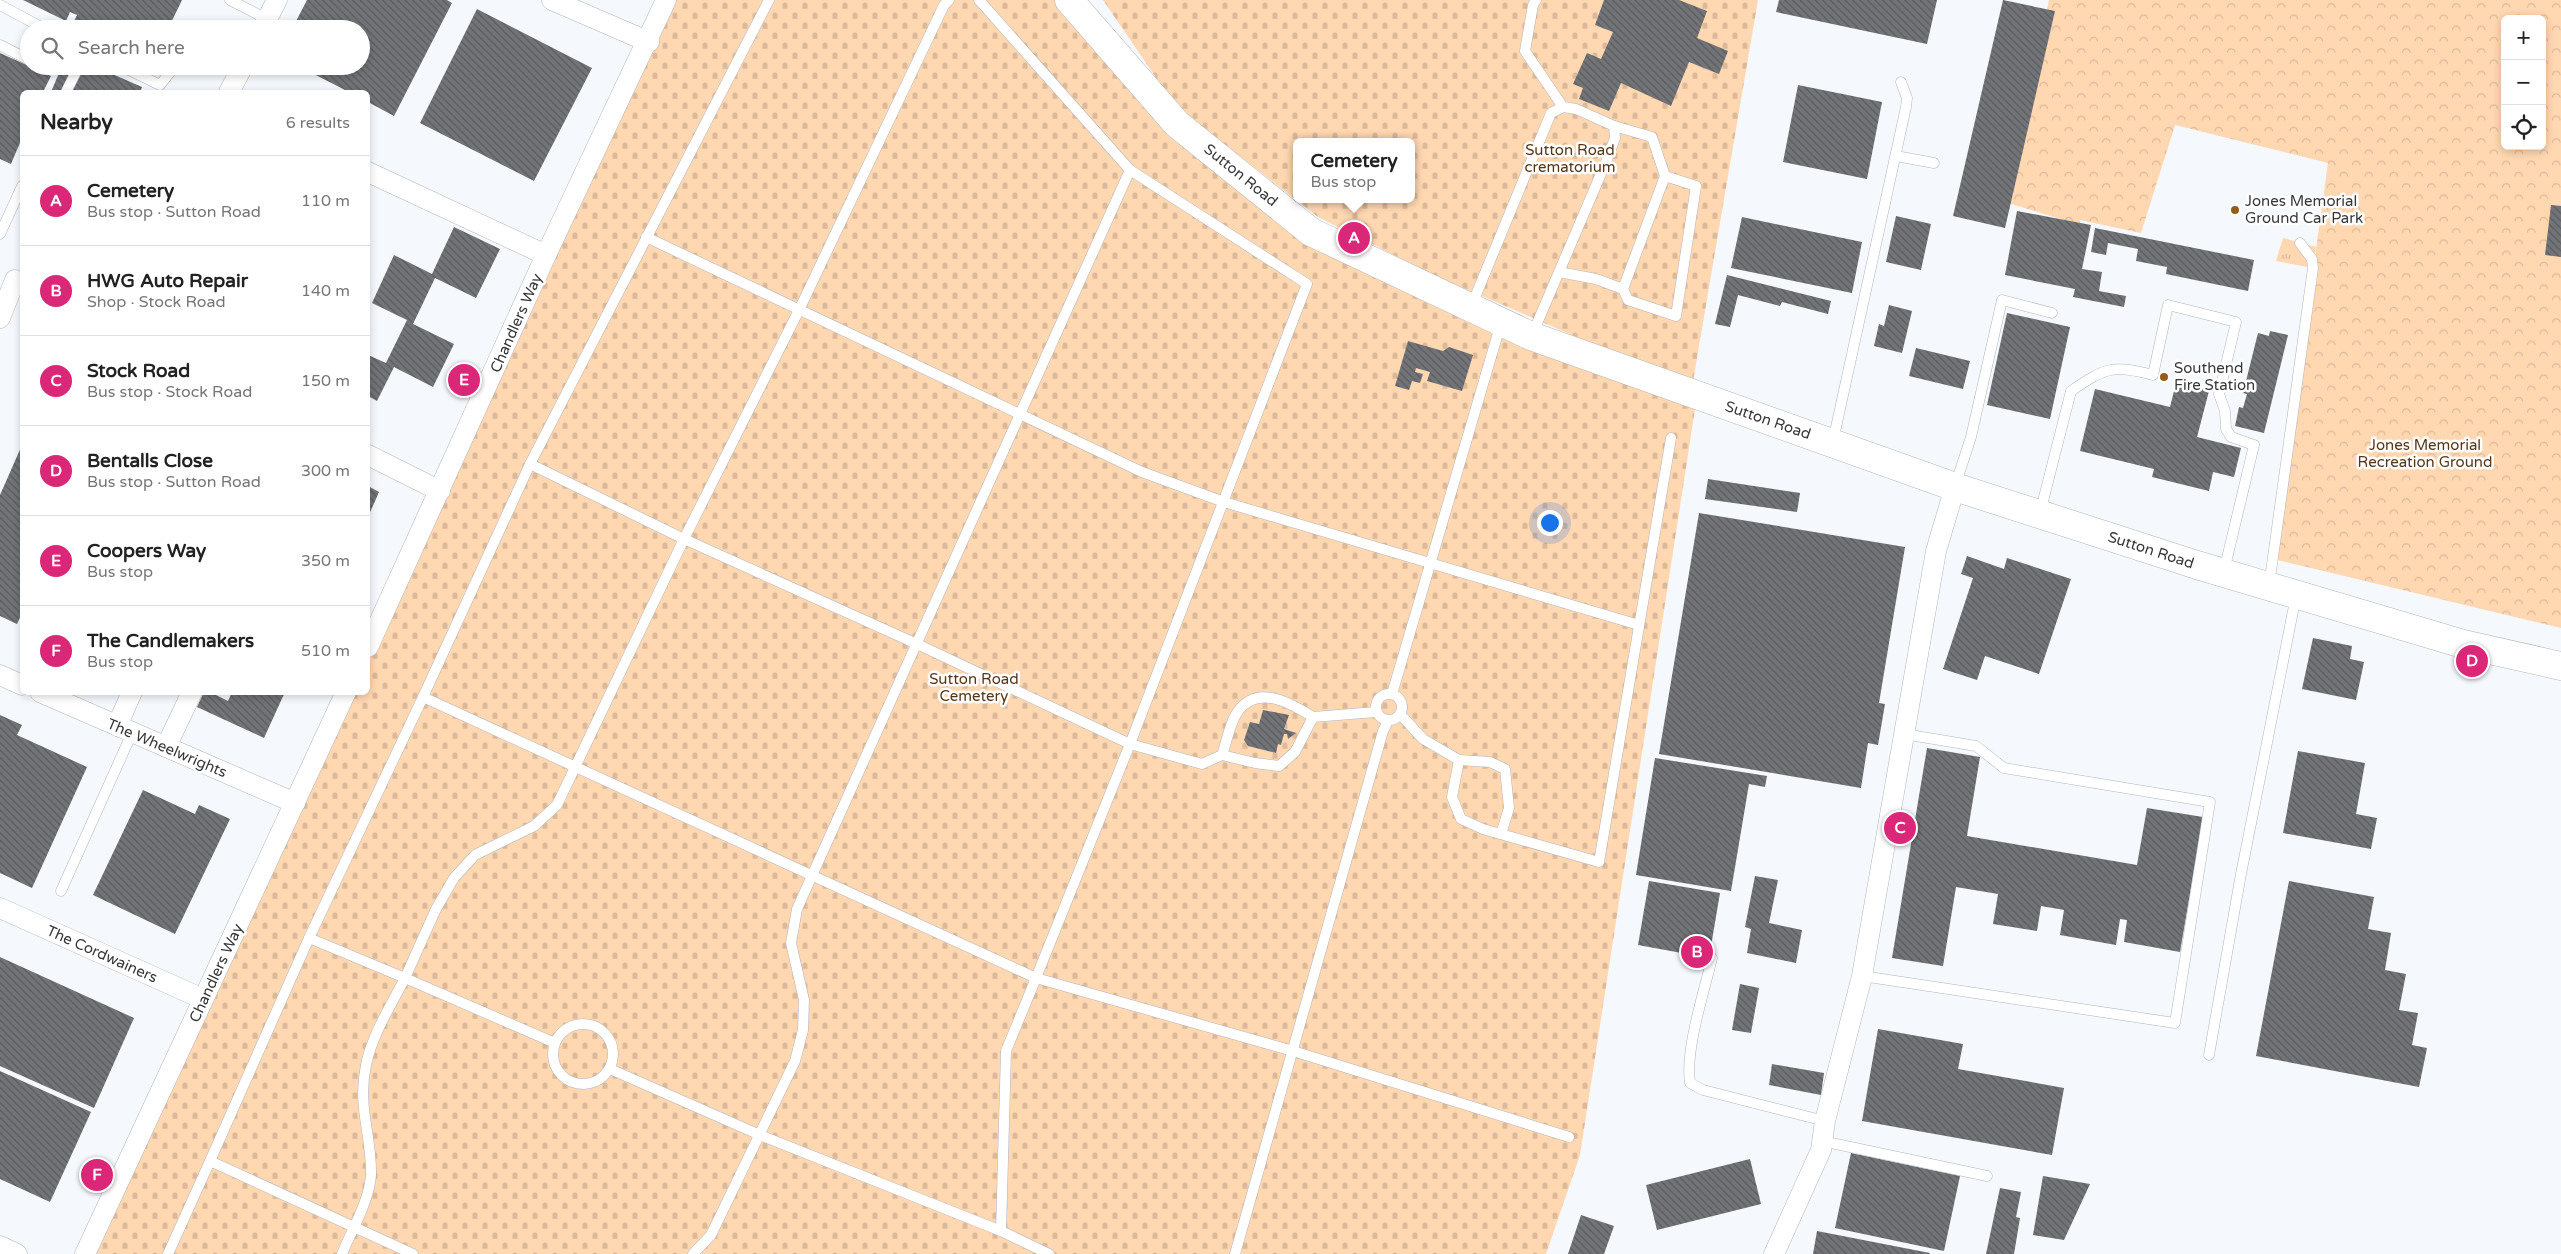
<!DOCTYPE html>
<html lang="en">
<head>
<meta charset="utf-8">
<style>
	:root { --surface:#fff; --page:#f2f2f2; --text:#222; --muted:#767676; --line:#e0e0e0; --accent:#db2777 }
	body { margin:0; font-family:"Varela Round",sans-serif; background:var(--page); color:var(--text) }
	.controls { position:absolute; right:15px; top:15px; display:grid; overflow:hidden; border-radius:8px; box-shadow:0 2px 8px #0003 }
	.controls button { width:45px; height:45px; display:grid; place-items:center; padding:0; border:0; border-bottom:1px solid var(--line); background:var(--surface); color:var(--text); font:25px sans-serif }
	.you { position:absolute; left:1549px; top:522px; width:18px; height:18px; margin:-12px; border:4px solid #fff; border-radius:50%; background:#1a73e8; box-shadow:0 0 0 8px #1a73e833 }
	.badge { display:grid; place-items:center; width:32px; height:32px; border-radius:50%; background:var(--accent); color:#fff; font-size:16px; font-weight:700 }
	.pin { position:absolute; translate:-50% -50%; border:2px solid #fff; box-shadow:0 1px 5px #0006 }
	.popup { position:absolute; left:1293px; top:138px; width:122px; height:65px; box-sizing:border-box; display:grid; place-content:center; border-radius:8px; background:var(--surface); filter:drop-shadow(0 1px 4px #0005); font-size:16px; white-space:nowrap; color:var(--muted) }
	.popup b { font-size:19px; color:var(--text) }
	.popup::after { content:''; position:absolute; left:50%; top:100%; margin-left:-10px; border:10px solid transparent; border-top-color:var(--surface) }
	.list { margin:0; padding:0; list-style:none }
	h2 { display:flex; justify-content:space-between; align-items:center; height:65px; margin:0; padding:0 20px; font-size:21px }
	h2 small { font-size:16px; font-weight:400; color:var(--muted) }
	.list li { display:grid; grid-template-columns:32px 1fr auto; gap:15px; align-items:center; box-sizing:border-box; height:90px; padding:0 20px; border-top:1px solid var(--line) }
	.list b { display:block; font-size:19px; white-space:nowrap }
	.list p { margin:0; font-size:16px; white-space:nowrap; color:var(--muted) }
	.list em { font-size:16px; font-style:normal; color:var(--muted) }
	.icon { flex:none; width:28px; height:28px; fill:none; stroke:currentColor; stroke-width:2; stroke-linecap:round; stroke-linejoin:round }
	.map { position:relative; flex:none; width:2561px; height:1254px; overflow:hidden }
	.search { position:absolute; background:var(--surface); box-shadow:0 2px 8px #0003; left:20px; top:20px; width:350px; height:55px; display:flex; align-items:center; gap:12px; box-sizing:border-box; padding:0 18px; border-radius:28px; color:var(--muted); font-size:19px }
	.panel { position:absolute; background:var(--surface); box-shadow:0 2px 8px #0003; left:20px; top:90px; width:350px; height:605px; border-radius:8px }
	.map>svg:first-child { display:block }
	.grass { fill:url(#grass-tufts) }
	.cemetery { fill:url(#cemetery-stones); fill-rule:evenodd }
	.park { fill:url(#park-crowns); fill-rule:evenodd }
	.building { fill:url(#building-back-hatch) }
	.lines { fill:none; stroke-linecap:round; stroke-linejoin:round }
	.lane-casing { stroke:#b3b5b9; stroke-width:11 }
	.street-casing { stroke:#b3b5b9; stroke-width:21 }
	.secondary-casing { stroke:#b3b5b9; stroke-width:29 }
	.lane { stroke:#fff; stroke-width:10 }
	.street { stroke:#fff; stroke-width:20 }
	.secondary { stroke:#fff; stroke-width:28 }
	.poi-dot { fill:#955c18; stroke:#fff; stroke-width:2 }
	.labels { text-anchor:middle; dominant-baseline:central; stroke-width:5; stroke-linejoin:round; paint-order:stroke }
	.park-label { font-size:15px; fill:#553718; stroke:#fff }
	.street-label { font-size:15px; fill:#363738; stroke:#fff }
	.poi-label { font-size:15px; fill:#363738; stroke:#fff; text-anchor:start }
</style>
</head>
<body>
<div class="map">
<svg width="2561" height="1254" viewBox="0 0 2561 1254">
	<defs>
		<pattern id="grass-tufts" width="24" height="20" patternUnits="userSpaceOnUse" patternTransform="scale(1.25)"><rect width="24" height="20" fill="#ffd7b1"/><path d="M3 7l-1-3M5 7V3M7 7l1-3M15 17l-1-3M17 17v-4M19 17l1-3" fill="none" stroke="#dbb999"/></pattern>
		<pattern id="cemetery-stones" width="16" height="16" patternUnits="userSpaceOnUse" patternTransform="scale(1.25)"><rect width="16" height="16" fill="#ffd7b1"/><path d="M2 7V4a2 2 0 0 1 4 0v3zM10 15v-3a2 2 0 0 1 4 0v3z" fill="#dbb999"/></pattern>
		<pattern id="park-crowns" width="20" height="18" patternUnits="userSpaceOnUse" patternTransform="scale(1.25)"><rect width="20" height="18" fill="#ffd7b1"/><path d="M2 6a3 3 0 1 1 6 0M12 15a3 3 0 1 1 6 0" fill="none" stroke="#dbb999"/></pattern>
		<pattern id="building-back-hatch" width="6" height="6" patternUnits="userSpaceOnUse" patternTransform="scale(1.25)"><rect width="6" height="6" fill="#727477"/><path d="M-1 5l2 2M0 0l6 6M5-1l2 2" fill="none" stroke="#5a5b5e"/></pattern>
	</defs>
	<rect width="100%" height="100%" fill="#f5f8fc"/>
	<polygon class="grass" points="2283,238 2316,247 2313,268 2276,261"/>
	<g class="cemetery">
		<polygon points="666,0 1069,0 1177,124 1311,232 1697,396 1580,1155 1546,1254 85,1254 346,693 368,692 368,647"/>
		<path d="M1103 0H1758L1692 387 1436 276 1318 217 1176 107ZM1296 142H1412V199H1296Z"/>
	</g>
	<path class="park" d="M2049 0H2561V628L2273 559 2328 163 2175 125 2141 233 2080 220V225L2005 202ZM2505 19H2542V146H2505Z"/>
	<g class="building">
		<polygon points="23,0 182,0 168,29 76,29 71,27 77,15 70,12 66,21"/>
		<polygon points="307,0 447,0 452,3 394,116 368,102 368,92 349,92 298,66 361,66 361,29 292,29"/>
		<polygon points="1604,0 1679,0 1707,11 1697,38 1728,51 1719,74 1689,62 1671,106 1621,83 1609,111 1579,99 1583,88 1573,84 1587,53 1601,59 1613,32 1595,25"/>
		<polygon points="1779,0 1937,0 1927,44 1776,12"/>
		<polygon points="2003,0 2055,11 2005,228 1953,216"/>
		<polygon points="477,9 592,68 534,181 420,123"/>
		<polygon points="0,53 51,76 43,92 22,92 22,138 11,164 0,159"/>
		<polygon points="62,66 94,66 142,87 140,92 51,92"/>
		<polygon points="1798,85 1882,102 1867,179 1783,162"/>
		<polygon points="2551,205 2561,206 2561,257 2545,255"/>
		<polygon points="2017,211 2091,225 2082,269 2102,272 2099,291 2126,296 2124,307 2073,297 2075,289 2005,275"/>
		<polygon points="1896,216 1931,224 1921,270 1886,262"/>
		<polygon points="1742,217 1862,242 1852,293 1731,268"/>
		<polygon points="454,227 500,249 476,298 435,278 413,324 454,344 433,387 394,367 377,401 368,396 368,355 386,363 407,320 372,303 394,255 432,274"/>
		<polygon points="2095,228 2254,260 2248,291 2166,274 2167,267 2136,261 2138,249 2108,243 2106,255 2091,252"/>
		<polygon points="1727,275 1831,301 1828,314 1782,302 1780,306 1738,295 1730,327 1715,324"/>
		<polygon points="1889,305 1912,311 1902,353 1874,346 1879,324 1884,326"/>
		<polygon points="2007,313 2070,327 2050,419 1987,405"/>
		<polygon points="2270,331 2288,335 2264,433 2235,426 2239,407 2243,408 2247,394 2243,393 2258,333 2269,336"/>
		<polygon points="1408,341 1443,351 1449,347 1473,355 1462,391 1427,381 1430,372 1416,368 1415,372 1423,374 1420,383 1412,381 1409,390 1395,386"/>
		<polygon points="1916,348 1970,361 1963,389 1909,376"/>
		<polygon points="2176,383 2209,391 2197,437 2241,448 2234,477 2213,472 2209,491 2152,477 2154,469 2080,451 2095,389 2170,407"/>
		<polygon points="22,445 22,613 17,624 0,616 0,495"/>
		<polygon points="1708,479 1800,493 1797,512 1705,499"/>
		<polygon points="368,486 379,492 368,517"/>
		<polygon points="1699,513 1905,547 1879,703 1885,704 1878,745 1868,743 1861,788 1659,754"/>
		<polygon points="1967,556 2004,569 2007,558 2071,579 2039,674 1985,656 1977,680 1943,669 1973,578 1961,574"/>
		<polygon points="2313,638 2352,646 2350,659 2364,662 2356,700 2302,689"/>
		<polygon points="204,692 210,692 228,701 232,692 285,692 264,738 197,707"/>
		<polygon points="1263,710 1289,715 1284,729 1296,733 1288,739 1287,734 1284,734 1281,745 1278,744 1276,753 1248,746 1244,740 1250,722 1259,724"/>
		<polygon points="0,715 22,725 17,735 87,767 32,888 0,873"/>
		<polygon points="1927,748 1980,757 1967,836 2137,865 2147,808 2203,817 2180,952 2124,942 2127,920 2120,919 2116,945 2060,935 2064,910 2041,906 2037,931 1993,924 1998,894 1956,887 1943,966 1892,958"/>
		<polygon points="2298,751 2365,763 2356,814 2377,818 2371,849 2283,833"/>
		<polygon points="1655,758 1767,776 1765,787 1749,784 1731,891 1636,875"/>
		<polygon points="143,790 195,814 199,805 230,819 175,934 93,895"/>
		<polygon points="1755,876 1778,880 1769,923 1802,930 1796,963 1747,953 1751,929 1745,927"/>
		<polygon points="1649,881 1720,893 1709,958 1638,945"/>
		<polygon points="2289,881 2374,897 2368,929 2391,933 2385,970 2406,974 2399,1010 2418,1013 2412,1045 2427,1048 2419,1087 2256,1056"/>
		<polygon points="0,957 134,1018 94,1108 0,1066"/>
		<polygon points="1740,984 1759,988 1751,1033 1732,1030"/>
		<polygon points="1878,1029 1963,1044 1958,1069 2064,1088 2052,1155 1862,1121"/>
		<polygon points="1772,1064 1824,1073 1821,1095 1769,1085"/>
		<polygon points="0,1071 91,1112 50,1202 0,1179"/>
		<polygon points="1851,1153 1960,1176 1944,1251 1835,1228"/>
		<polygon points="1750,1159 1761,1204 1657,1230 1646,1185"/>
		<polygon points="2043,1176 2090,1184 2064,1240 2033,1235"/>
		<polygon points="2000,1188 2021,1192 2016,1217 2020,1218 2014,1254 1986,1254"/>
		<polygon points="1581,1215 1614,1226 1604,1254 1568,1254"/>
		<polygon points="1817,1231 1930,1253 1929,1254 1813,1254"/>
	</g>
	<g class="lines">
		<g class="lane-casing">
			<g id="lane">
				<polyline points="230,0 267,19"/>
				<polyline points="769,0 530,464 423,697 1036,978 1130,744 1307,284 1130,170 979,0"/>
				<polyline points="1536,0 1533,5 1525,51 1563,107"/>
				<polyline points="0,5 45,29"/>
				<polyline points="0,45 29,60"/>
				<polyline points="121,66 160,85 175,66"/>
				<polyline points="66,92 79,66"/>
				<polyline points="1896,156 1934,163"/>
				<polyline points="0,234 22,186"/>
				<polyline points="646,237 1142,472 1224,502 1639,625"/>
				<polyline points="1559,272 1596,279 1623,289 1665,176 1652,137 1614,126"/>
				<polyline points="1623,289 1628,300 1676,316 1696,186 1665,176"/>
				<polyline points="1471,307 1551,113 1563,107 1576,109 1614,126 1615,138 1606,162 1532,335"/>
				<polyline points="1833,441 1906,107 1907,98 1901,82"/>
				<polyline points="530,464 684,539 917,644 1130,744 1202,764 1222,755 1255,763 1279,766 1295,752 1313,717 1376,712"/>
				<polyline points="1955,486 1971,437 2002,300 2052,313"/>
				<path d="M2040 513 2071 391C2105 368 2112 364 2153 375L2168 305 2236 322 2219 394 2225 411 2226 429 2231 437 2254 445 2224 571"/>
				<polyline points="2269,586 2313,268 2312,259 2300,243"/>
				<circle cx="1389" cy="707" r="13"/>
				<polyline points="1392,694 1501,323"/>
				<polyline points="423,697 309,938 405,978 436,909 454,878 475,855 534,826 557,805 684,539 800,308 944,5 949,0"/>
				<polyline points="1400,714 1423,739 1459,760 1452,797 1461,819 1483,829 1599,862 1671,438"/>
				<path d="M1222 755C1227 741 1230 721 1239 710 1259 684 1292 704 1313 717"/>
				<polyline points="1459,760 1490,762 1505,769 1509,808 1501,834"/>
				<polyline points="61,891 132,733"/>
				<polyline points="309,938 210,1161 413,1254"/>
				<path d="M1712 958C1704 993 1685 1049 1690 1083L1703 1090 1825 1121"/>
				<polyline points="1862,976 2175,1023 2210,802 2004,768 1976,746 1904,734"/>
				<circle cx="583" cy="1054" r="30"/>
				<polyline points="2209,1055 2241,874 2296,596"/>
				<polyline points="610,1069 760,1135 1001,1231"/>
				<polyline points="1822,1141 1987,1176"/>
				<polyline points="168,1254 210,1161"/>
				<path d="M342 1254C352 1229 369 1202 371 1175 372 1136 357 1107 366 1065 372 1035 391 1005 405 978L555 1043"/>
				<polyline points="693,1254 711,1235 795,1061 803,1030 804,1000 791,943 797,909 1130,170"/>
				<polyline points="1049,1254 1001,1231 1006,1051 1036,978 1293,1051 1569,1137"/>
				<polyline points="1235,1254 1383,731 1388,721"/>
			</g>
		</g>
		<g class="street-casing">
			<g id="street">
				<polyline points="552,0 649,42"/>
				<polyline points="262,29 277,0"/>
				<polyline points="229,92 243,66"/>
				<polyline points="368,172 546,255"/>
				<polyline points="0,318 15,280"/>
				<polyline points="368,455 440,491"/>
				<polyline points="368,647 546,255 666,0"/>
				<polyline points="0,675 22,685"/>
				<polyline points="40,692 295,803"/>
				<polyline points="117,726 132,692"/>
				<polyline points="166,747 192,692"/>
				<polyline points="0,908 203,999"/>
				<polyline points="0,1246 17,1254"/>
				<polyline points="85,1254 346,692"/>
				<polyline points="1774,1254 1821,1150 1825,1121 1862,976 1936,551 1955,487"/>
			</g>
		</g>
		<g class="secondary-casing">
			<polyline id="secondary" points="1069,0 1177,124 1311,232 1531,336 1955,487 2197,565 2463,644 2561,666"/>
		</g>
		<use href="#lane" class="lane"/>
		<use href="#street" class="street"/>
		<use href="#secondary" class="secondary"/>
	</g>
	<g class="poi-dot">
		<circle cx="2235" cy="210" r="5"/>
		<circle cx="2164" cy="377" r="5"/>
	</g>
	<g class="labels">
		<g class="park-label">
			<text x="1570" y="150">Sutton Road<tspan x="1570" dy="17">crematorium</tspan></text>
			<text x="2425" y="445">Jones Memorial<tspan x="2425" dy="17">Recreation Ground</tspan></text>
			<text x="974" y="679">Sutton Road<tspan x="974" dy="17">Cemetery</tspan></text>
		</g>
		<g class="street-label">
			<text transform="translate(1241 175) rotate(39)">Sutton Road</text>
			<text transform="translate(516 323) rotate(-66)">Chandlers Way</text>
			<text transform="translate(1768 420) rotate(19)">Sutton Road</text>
			<text transform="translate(2151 550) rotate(18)">Sutton Road</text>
			<text transform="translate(167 748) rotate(23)">The Wheelwrights</text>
			<text transform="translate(102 954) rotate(24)">The Cordwainers</text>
			<text transform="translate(216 973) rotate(-65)">Chandlers Way</text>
		</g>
		<g class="poi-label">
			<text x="2245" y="201">Jones Memorial<tspan x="2245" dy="17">Ground Car Park</tspan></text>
			<text x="2174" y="368">Southend<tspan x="2174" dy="17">Fire Station</tspan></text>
		</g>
	</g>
</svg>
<div class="controls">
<button>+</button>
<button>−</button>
<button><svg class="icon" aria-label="locate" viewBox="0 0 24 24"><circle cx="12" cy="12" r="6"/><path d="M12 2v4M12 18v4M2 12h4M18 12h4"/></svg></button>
</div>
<div class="you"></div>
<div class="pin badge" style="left:1354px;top:238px">A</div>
<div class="popup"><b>Cemetery</b>Bus stop</div>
<div class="pin badge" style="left:1697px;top:952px">B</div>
<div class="pin badge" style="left:1900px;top:828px">C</div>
<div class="pin badge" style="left:2472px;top:661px">D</div>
<div class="pin badge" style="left:464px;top:380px">E</div>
<div class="pin badge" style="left:97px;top:1175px">F</div>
<div class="search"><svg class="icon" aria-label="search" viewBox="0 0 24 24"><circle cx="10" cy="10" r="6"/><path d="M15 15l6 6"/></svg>Search here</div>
<section class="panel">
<h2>Nearby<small>6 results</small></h2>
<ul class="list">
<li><span class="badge">A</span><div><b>Cemetery</b><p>Bus stop · Sutton Road</p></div><em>110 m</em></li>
<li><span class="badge">B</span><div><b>HWG Auto Repair</b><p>Shop · Stock Road</p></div><em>140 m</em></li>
<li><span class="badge">C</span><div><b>Stock Road</b><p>Bus stop · Stock Road</p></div><em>150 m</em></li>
<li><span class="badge">D</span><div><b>Bentalls Close</b><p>Bus stop · Sutton Road</p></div><em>300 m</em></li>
<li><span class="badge">E</span><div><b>Coopers Way</b><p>Bus stop</p></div><em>350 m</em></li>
<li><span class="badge">F</span><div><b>The Candlemakers</b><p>Bus stop</p></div><em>510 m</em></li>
</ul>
</section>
</div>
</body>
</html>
